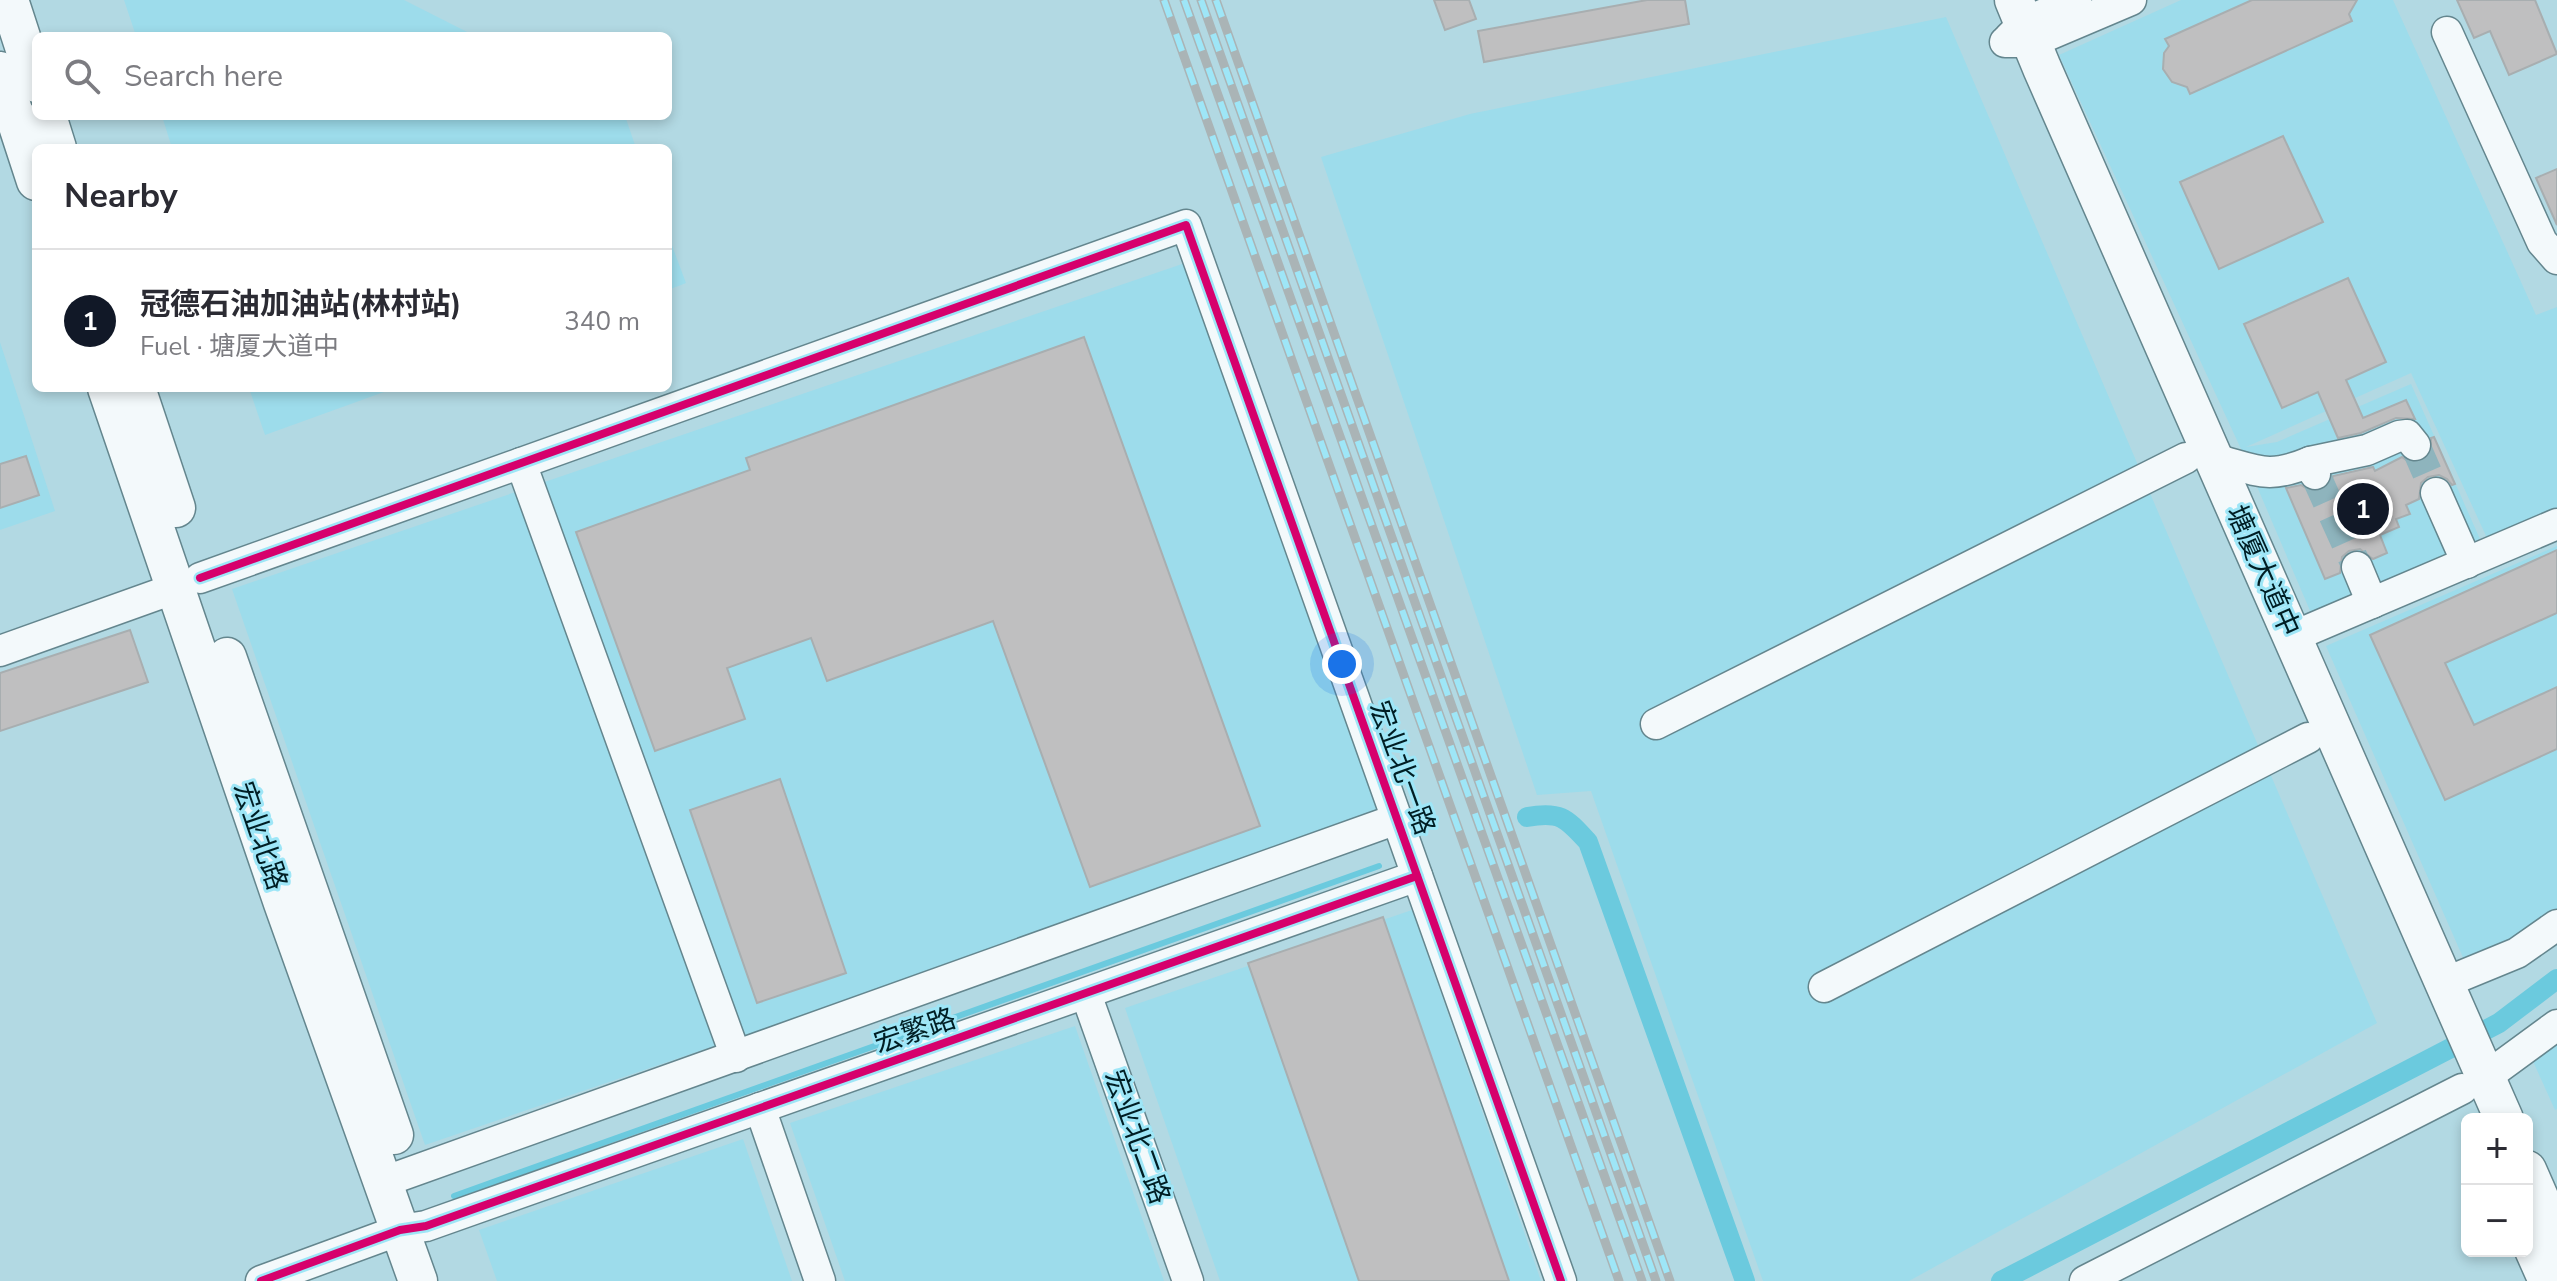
<!DOCTYPE html>
<html lang="en">
<head>
<meta charset="utf-8">
<style>
	:root { --surface:#fff; --page:#f2f2f3; --text:#2b2b33; --muted:#7c7c81; --line:#e1e1e2; --accent:#111827 }
	body { margin:0; font-family:"Nunito Sans","Noto Sans SC",sans-serif; background:var(--page); color:var(--text) }
	.controls { position:absolute; right:24px; bottom:24px; display:grid; overflow:hidden; border-radius:12px; box-shadow:0 4px 12px #0003 }
	.controls button { width:72px; height:72px; display:grid; place-items:center; padding:0; border:0; border-bottom:2px solid var(--line); background:var(--surface); color:var(--text); font:40px sans-serif }
	.you { position:absolute; left:1342px; top:664px; width:28px; height:28px; margin:-20px; border:6px solid #fff; border-radius:50%; background:#1a73e8; box-shadow:0 0 0 12px #1a73e833 }
	.badge { display:grid; place-items:center; width:52px; height:52px; border-radius:50%; background:var(--accent); color:#fff; font-size:26px; font-weight:700 }
	.pin { position:absolute; translate:-50% -50%; border:4px solid #fff; box-shadow:0 2px 8px #0006 }
	.list { margin:0; padding:0; list-style:none }
	h2 { display:flex; justify-content:space-between; align-items:center; height:104px; margin:0; padding:0 32px; font-size:34px }
	h2 small { font-size:26px; font-weight:400; color:var(--muted) }
	.list li { display:grid; grid-template-columns:52px 1fr auto; gap:24px; align-items:center; box-sizing:border-box; height:144px; padding:0 32px; border-top:2px solid var(--line) }
	.list b { display:block; font-size:30px; white-space:nowrap }
	.list p { margin:0; font-size:26px; white-space:nowrap; color:var(--muted) }
	.list em { font-size:26px; font-style:normal; color:var(--muted) }
	.icon { flex:none; width:44px; height:44px; fill:none; stroke:currentColor; stroke-width:2; stroke-linecap:round; stroke-linejoin:round }
	.map { position:relative; flex:none; width:2557px; height:1281px; overflow:hidden }
	.search { position:absolute; background:var(--surface); box-shadow:0 4px 12px #0003; left:32px; top:32px; width:640px; height:88px; display:flex; align-items:center; gap:20px; box-sizing:border-box; padding:0 28px; border-radius:12px; color:var(--muted); font-size:30px }
	.panel { position:absolute; background:var(--surface); box-shadow:0 4px 12px #0003; left:32px; top:144px; width:640px; height:248px; border-radius:12px }
	.map>svg:first-child { display:block }
	.built { fill:#9ddceb }
	.lines { fill:none; stroke-linecap:round; stroke-linejoin:round }
	.stream { stroke:#6bcade; stroke-width:6 }
	.canal { stroke:#6bcade; stroke-width:20 }
	.building { fill:#bfbfc0; stroke:#a8aeb0; stroke-width:2 }
	.minor-tunnel { stroke:#8eb4bd; stroke-width:30; stroke-dasharray:30 15; stroke-linecap:butt }
	.minor-casing { stroke:#64868e; stroke-width:33 }
	.major-casing { stroke:#64868e; stroke-width:41 }
	.minor { stroke:#f3f9fb; stroke-width:30 }
	.major { stroke:#f3f9fb; stroke-width:38 }
	.rail-casing { stroke:#aab4b6; stroke-width:9 }
	.rail { stroke:#9ee6f7; stroke-width:6; stroke-dasharray:18; stroke-linecap:butt }
	.cycleway-casing { stroke:#9ee6f7; stroke-width:13 }
	.cycleway { stroke:#d6006c; stroke-width:8 }
	.labels { text-anchor:middle; dominant-baseline:central; stroke-width:6; stroke-linejoin:round; paint-order:stroke }
	.street-label { font-size:28px; fill:#001e24; stroke:#9ee6f7 }
</style>
</head>
<body>
<div class="map">
<svg width="2557" height="1281" viewBox="0 0 2557 1281">
	<rect width="100%" height="100%" fill="#b2d9e3"/>
	<g class="built">
		<polygon points="124,0 404,0 475,36 136,36"/>
		<polygon points="2181,0 2393,0 2536,315 2557,307 2557,507 2487,538 2411,373 2246,447 2277,442 2411,384 2480,539 2311,613 2241,449 2059,55"/>
		<polygon points="1946,17 2377,1023 1909,1281 1763,1281 1591,791 1537,795 1321,157 1470,114"/>
		<polygon points="162,116 625,116 636,148 172,148"/>
		<polygon points="668,235 686,283 668,290"/>
		<polygon points="1188,262 1380,818 425,1145 232,589"/>
		<polygon points="0,342 55,511 0,530"/>
		<polygon points="249,388 395,388 265,435"/>
		<polygon points="2557,546 2557,910 2511,942 2465,962 2326,646"/>
		<polygon points="1412,910 1541,1281 1220,1281 1125,1008"/>
		<polygon points="1075,1026 1164,1281 845,1281 790,1123"/>
		<polygon points="2557,1040 2557,1109 2555,1110 2532,1059"/>
		<polygon points="743,1139 792,1281 497,1281 479,1230"/>
	</g>
	<g class="lines">
		<polyline class="stream" points="454,1196 1379,866"/>
		<g class="canal">
			<path d="M1527 817C1561 811 1566 818 1588 842L1745 1281"/>
			<polyline points="2001,1281 2499,1023 2557,979"/>
		</g>
	</g>
	<g class="building">
		<polygon points="1434,0 1469,0 1476,19 1445,30"/>
		<polygon points="1647,0 1685,0 1689,24 1484,62 1478,31"/>
		<polygon points="2252,0 2357,0 2349,14 2352,21 2190,94 2187,87 2172,82 2163,69 2164,53 2169,46 2165,39"/>
		<polygon points="2457,0 2535,0 2557,54 2509,75 2490,31 2474,38"/>
		<polygon points="2283,136 2323,222 2219,269 2180,182"/>
		<polygon points="2557,169 2557,225 2536,178"/>
		<polygon points="2348,278 2386,362 2346,380 2363,418 2406,400 2415,419 2396,418 2361,433 2338,438 2318,392 2282,408 2244,324"/>
		<polygon points="1084,337 1260,826 1090,887 993,621 827,681 811,638 727,668 745,719 655,751 576,532 750,470 746,458"/>
		<polygon points="2434,437 2455,484 2452,485 2447,479 2439,475 2428,477 2421,483 2419,499 2406,505 2410,514 2396,519 2399,527 2380,535 2387,553 2373,559 2360,549 2349,551 2342,557 2340,573 2325,579 2286,488 2301,485 2312,492 2321,491 2329,485 2333,476 2373,467 2375,471 2402,457 2409,462 2418,463 2427,458 2431,452 2431,438"/>
		<polygon points="26,456 39,495 0,508 0,464"/>
		<polygon points="2557,550 2557,613 2445,663 2474,725 2557,687 2557,749 2445,800 2370,635"/>
		<polygon points="130,630 148,682 0,731 0,673"/>
		<polygon points="780,779 846,973 757,1003 690,810"/>
		<polygon points="1383,917 1509,1281 1359,1281 1248,963"/>
	</g>
	<g class="lines">
		<g class="minor-tunnel">
			<polyline points="2415,445 2436,493"/>
			<polyline points="2315,474 2357,567"/>
		</g>
		<g class="minor-casing">
			<g id="minor">
				<polyline points="2447,32 2542,242 2557,259"/>
				<polyline points="2009,38 2024,23 2076,0"/>
				<polyline points="2005,42 2032,42 2131,0"/>
				<path d="M2214 459C2257 470 2267 480 2310 462L2315 474"/>
				<polyline points="2310,462 2367,450 2399,436 2407,435 2415,445"/>
				<polyline points="521,463 736,1057"/>
				<polyline points="2436,493 2467,563"/>
				<polyline points="2357,567 2372,603"/>
				<polyline points="200,578 1186,225 1561,1281"/>
				<polyline points="2292,637 2557,524"/>
				<polyline points="0,651 176,588"/>
				<polyline points="1656,724 2186,458"/>
				<polyline points="2444,983 2517,953 2557,925"/>
				<polyline points="1824,987 2308,738"/>
				<polyline points="1086,994 1188,1281"/>
				<polyline points="2486,1077 2557,1025"/>
				<polyline points="760,1108 820,1281"/>
				<polyline points="383,1182 1397,819"/>
				<polyline points="261,1281 400,1230 426,1226 1417,876"/>
				<polyline points="2085,1281 2462,1089"/>
			</g>
		</g>
		<g class="major-casing">
			<g id="major">
				<polyline points="9,0 36,83"/>
				<polyline points="2014,0 2042,68 2504,1119"/>
				<polyline points="0,71 36,181"/>
				<polyline points="47,116 57,148"/>
				<polyline points="107,388 283,903 418,1281"/>
				<polyline points="136,388 176,508"/>
				<polyline points="227,657 394,1135"/>
				<polyline points="2527,1170 2557,1238"/>
				<polyline points="2527,1234 2548,1281"/>
			</g>
		</g>
		<use href="#minor" class="minor"/>
		<use href="#major" class="major"/>
		<g class="rail-casing">
			<g id="rail">
				<polyline points="1164,0 1619,1281"/>
				<polyline points="1184,0 1642,1281"/>
				<polyline points="1201,0 1656,1281"/>
				<polyline points="1216,0 1670,1281"/>
			</g>
		</g>
		<use href="#rail" class="rail"/>
		<g class="cycleway-casing">
			<g id="cycleway">
				<polyline points="200,578 1186,225 1561,1281"/>
				<polyline points="261,1281 400,1230 426,1226 1417,876"/>
			</g>
		</g>
		<use href="#cycleway" class="cycleway"/>
	</g>
	<g class="labels">
		<g class="street-label">
			<text transform="translate(2263 571) rotate(66)">塘厦大道中</text>
			<text transform="translate(1402 768) rotate(70)">宏业北一路</text>
			<text transform="translate(260 836) rotate(71)">宏业北路</text>
			<text transform="translate(915 1031) rotate(-19)">宏繁路</text>
			<text transform="translate(1137 1137) rotate(70)">宏业北二路</text>
		</g>
	</g>
</svg>
<div class="controls">
<button>+</button>
<button>−</button>
</div>
<div class="you"></div>
<div class="pin badge" style="left:2363px;top:509px">1</div>
<div class="search"><svg class="icon" aria-label="search" viewBox="0 0 24 24"><circle cx="10" cy="10" r="6"/><path d="M15 15l6 6"/></svg>Search here</div>
<section class="panel">
<h2>Nearby<small></small></h2>
<ul class="list">
<li><span class="badge">1</span><div><b>冠德石油加油站(林村站)</b><p>Fuel · 塘厦大道中</p></div><em>340 m</em></li>
</ul>
</section>
</div>
</body>
</html>
